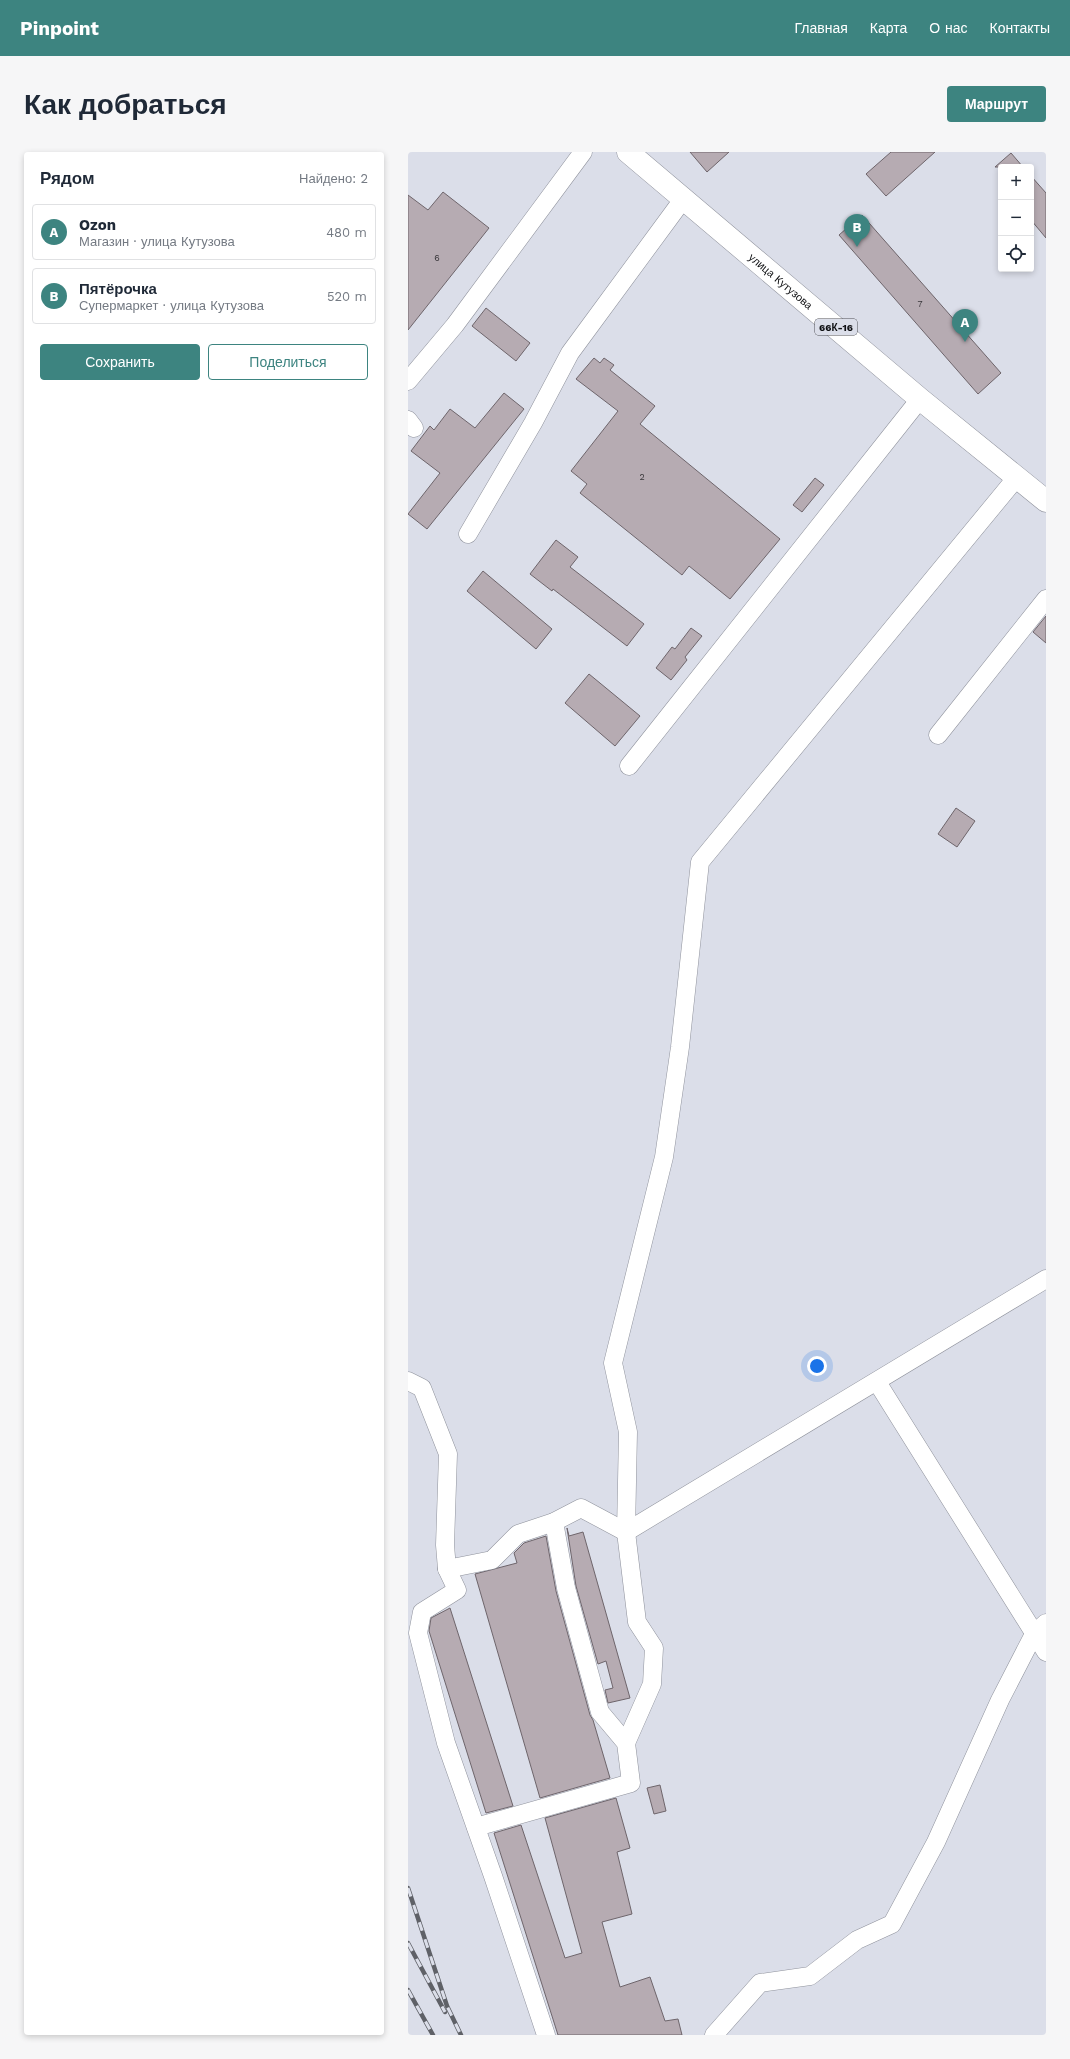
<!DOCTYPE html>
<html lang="ru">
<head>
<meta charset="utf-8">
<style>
	:root { --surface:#fff; --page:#f6f6f7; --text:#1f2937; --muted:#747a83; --line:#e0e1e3; --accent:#3d8480 }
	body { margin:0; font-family:"Work Sans",sans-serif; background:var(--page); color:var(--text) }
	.controls { position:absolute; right:12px; top:12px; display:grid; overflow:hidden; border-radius:4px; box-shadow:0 2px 6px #0003 }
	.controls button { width:36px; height:36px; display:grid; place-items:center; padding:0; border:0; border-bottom:1px solid var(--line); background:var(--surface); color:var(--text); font:20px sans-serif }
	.you { position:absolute; left:409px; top:1214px; width:14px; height:14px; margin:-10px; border:3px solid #fff; border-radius:50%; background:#1a73e8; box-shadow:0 0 0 6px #1a73e833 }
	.badge { display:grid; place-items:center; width:26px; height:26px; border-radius:50%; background:var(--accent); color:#fff; font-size:13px; font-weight:700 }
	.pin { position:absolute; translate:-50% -33px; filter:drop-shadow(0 1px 2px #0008) }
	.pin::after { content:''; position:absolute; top:21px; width:14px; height:12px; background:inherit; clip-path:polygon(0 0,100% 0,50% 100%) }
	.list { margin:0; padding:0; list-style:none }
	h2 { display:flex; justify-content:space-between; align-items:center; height:52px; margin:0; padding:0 16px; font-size:17px }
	h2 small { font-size:13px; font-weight:400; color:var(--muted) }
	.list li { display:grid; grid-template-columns:26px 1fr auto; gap:12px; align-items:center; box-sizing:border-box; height:56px; margin:0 8px 8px; padding:0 8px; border:1px solid var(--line); border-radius:4px }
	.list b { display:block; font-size:15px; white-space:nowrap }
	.list p { margin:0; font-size:13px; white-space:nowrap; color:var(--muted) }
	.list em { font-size:13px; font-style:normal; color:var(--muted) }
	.actions { display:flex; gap:8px; padding:12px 16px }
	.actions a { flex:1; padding:9px 0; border:1px solid var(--accent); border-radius:4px; text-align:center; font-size:14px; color:var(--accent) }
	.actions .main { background:var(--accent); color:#fff }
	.icon { flex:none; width:22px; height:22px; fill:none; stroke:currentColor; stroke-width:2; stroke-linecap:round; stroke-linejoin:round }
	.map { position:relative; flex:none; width:638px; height:1883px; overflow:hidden; border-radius:4px }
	header { display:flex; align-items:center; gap:24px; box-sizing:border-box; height:56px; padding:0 20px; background:var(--accent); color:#fff }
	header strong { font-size:19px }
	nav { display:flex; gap:22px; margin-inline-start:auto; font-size:14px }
	.intro { display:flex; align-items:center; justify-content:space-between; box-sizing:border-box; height:96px; padding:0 24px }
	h1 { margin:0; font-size:28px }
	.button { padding:10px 18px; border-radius:4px; background:var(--accent); color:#fff; font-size:14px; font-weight:700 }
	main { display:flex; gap:24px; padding:0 24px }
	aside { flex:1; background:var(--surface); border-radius:4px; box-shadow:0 2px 6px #0003 }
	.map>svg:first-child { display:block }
	.building { fill:#b6abb2; stroke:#6e656b }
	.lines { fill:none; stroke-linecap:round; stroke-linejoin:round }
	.minor-casing { stroke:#8f929c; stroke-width:19 }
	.major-casing { stroke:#8f929c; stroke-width:23 }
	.minor { stroke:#fff; stroke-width:18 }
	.major { stroke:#fff; stroke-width:22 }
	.rail-casing { stroke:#5f6167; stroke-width:4.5 }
	.rail { stroke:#dbdee9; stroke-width:3; stroke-dasharray:9; stroke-linecap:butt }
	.labels { text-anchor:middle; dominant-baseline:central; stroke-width:3.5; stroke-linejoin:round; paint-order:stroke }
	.number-label { font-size:9px; fill:#38363a }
	.shield { fill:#dbdee9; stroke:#4c4d52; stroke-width:1 }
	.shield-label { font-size:10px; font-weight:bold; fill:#0e0f12 }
	.street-label { font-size:11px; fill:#0e0f12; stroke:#dbdee9 }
</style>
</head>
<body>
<header>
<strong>Pinpoint</strong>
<nav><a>Главная</a><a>Карта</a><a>О нас</a><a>Контакты</a></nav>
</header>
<div class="intro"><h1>Как добраться</h1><a class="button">Маршрут</a></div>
<main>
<aside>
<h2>Рядом<small>Найдено: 2</small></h2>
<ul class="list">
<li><span class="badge">A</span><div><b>Ozon</b><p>Магазин · улица Кутузова</p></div><em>480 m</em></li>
<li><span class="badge">B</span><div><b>Пятёрочка</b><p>Супермаркет · улица Кутузова</p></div><em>520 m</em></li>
</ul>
<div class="actions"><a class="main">Сохранить</a><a>Поделиться</a></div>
</aside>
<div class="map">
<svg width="638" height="1883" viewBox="0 0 638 1883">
	<rect width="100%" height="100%" fill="#dbdee9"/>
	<g class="building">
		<polygon points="282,0 321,0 299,20"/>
		<polygon points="483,0 527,0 478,44 458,22"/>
		<polygon points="603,1 615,15 587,15"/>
		<polygon points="623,24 638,41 638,86 623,68"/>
		<polygon points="35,40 81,76 0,178 0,43 20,58"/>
		<polygon points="454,63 593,221 570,242 431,83"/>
		<polygon points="78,156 122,191 108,209 64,174"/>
		<polygon points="186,206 192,211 196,206 206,213 202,218 247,254 232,272 372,387 322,447 281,414 274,423 172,341 179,332 163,319 210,259 168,227"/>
		<polygon points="96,241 116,257 19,377 0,362 32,321 3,299 22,274 26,278 42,257 67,276"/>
		<polygon points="407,326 416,333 394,360 385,353"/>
		<polygon points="148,388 170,405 162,415 236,472 219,494 145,437 144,439 122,422"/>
		<polygon points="75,419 144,477 128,497 59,439"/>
		<polygon points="638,464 638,491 625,480"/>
		<polygon points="283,476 294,484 277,505 279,508 263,528 248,516 264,495 267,497"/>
		<polygon points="181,522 232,564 207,594 157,551"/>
		<polygon points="548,656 567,669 549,695 530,682"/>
		<polygon points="159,1376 161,1384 175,1380 222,1546 200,1551 197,1538 205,1536 198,1509 190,1512 168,1434"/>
		<polygon points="138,1384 148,1439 182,1563 185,1568 202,1626 132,1646 67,1422 109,1411 106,1401 116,1391"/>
		<polygon points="42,1456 105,1654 78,1661 21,1479 23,1466"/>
		<polygon points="252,1633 258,1659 246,1662 239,1636"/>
		<polygon points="208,1646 222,1696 209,1700 224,1762 194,1770 212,1835 242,1825 257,1869 270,1867 274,1883 150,1883 86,1681 113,1673 157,1806 174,1801 137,1666"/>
	</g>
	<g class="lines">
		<g class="minor-casing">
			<g id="minor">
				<polyline points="0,229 47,173 175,0"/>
				<polyline points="0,268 6,276"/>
				<polyline points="60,382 125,271 162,201 276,46"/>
				<polyline points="530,583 638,447"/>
				<polyline points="221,614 512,247"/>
				<polyline points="0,1229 14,1236 40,1302 37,1393 39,1417 84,1408 110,1382 146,1370 173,1356 218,1380 638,1127"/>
				<polyline points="469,1230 638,1500"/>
				<polyline points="39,1417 49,1438 14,1460 10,1481 38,1591 85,1724 138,1883"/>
				<polyline points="218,1591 244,1532 246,1496 229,1470 218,1380 220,1280 205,1211 256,1005 272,895 292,710 609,325"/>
				<polyline points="68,1675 223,1631 218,1591 192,1560 158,1436 146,1370"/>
				<polyline points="306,1883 352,1831 402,1824 449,1788 484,1772 528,1690 592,1548 626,1482 638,1471"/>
			</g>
		</g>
		<g class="major-casing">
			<g id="major">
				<path id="s1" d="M220 0 512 247 638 349"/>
			</g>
		</g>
		<use href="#minor" class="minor"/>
		<use href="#major" class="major"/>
		<g class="rail-casing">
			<g id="rail">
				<polyline points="0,1736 39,1854 53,1883"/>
				<polyline points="0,1791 37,1860"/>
				<polyline points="0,1838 25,1883"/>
			</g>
		</g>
		<use href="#rail" class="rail"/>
	</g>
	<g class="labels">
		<g class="number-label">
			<text x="29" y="106">6</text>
			<text x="512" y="152">7</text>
			<text x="234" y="325">2</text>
		</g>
		<rect class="shield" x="407" y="167" width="42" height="16" rx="3"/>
		<g class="shield-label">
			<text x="428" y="175">66К-16</text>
		</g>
		<g class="street-label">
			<text stroke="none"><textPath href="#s1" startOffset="200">улица Кутузова</textPath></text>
		</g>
	</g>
</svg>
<div class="controls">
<button>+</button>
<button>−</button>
<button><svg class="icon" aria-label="locate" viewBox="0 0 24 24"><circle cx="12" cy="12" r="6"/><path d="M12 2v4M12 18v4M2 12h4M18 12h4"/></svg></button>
</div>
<div class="you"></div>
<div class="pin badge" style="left:557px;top:190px">A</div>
<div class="pin badge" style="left:449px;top:95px">B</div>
</div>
</main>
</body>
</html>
